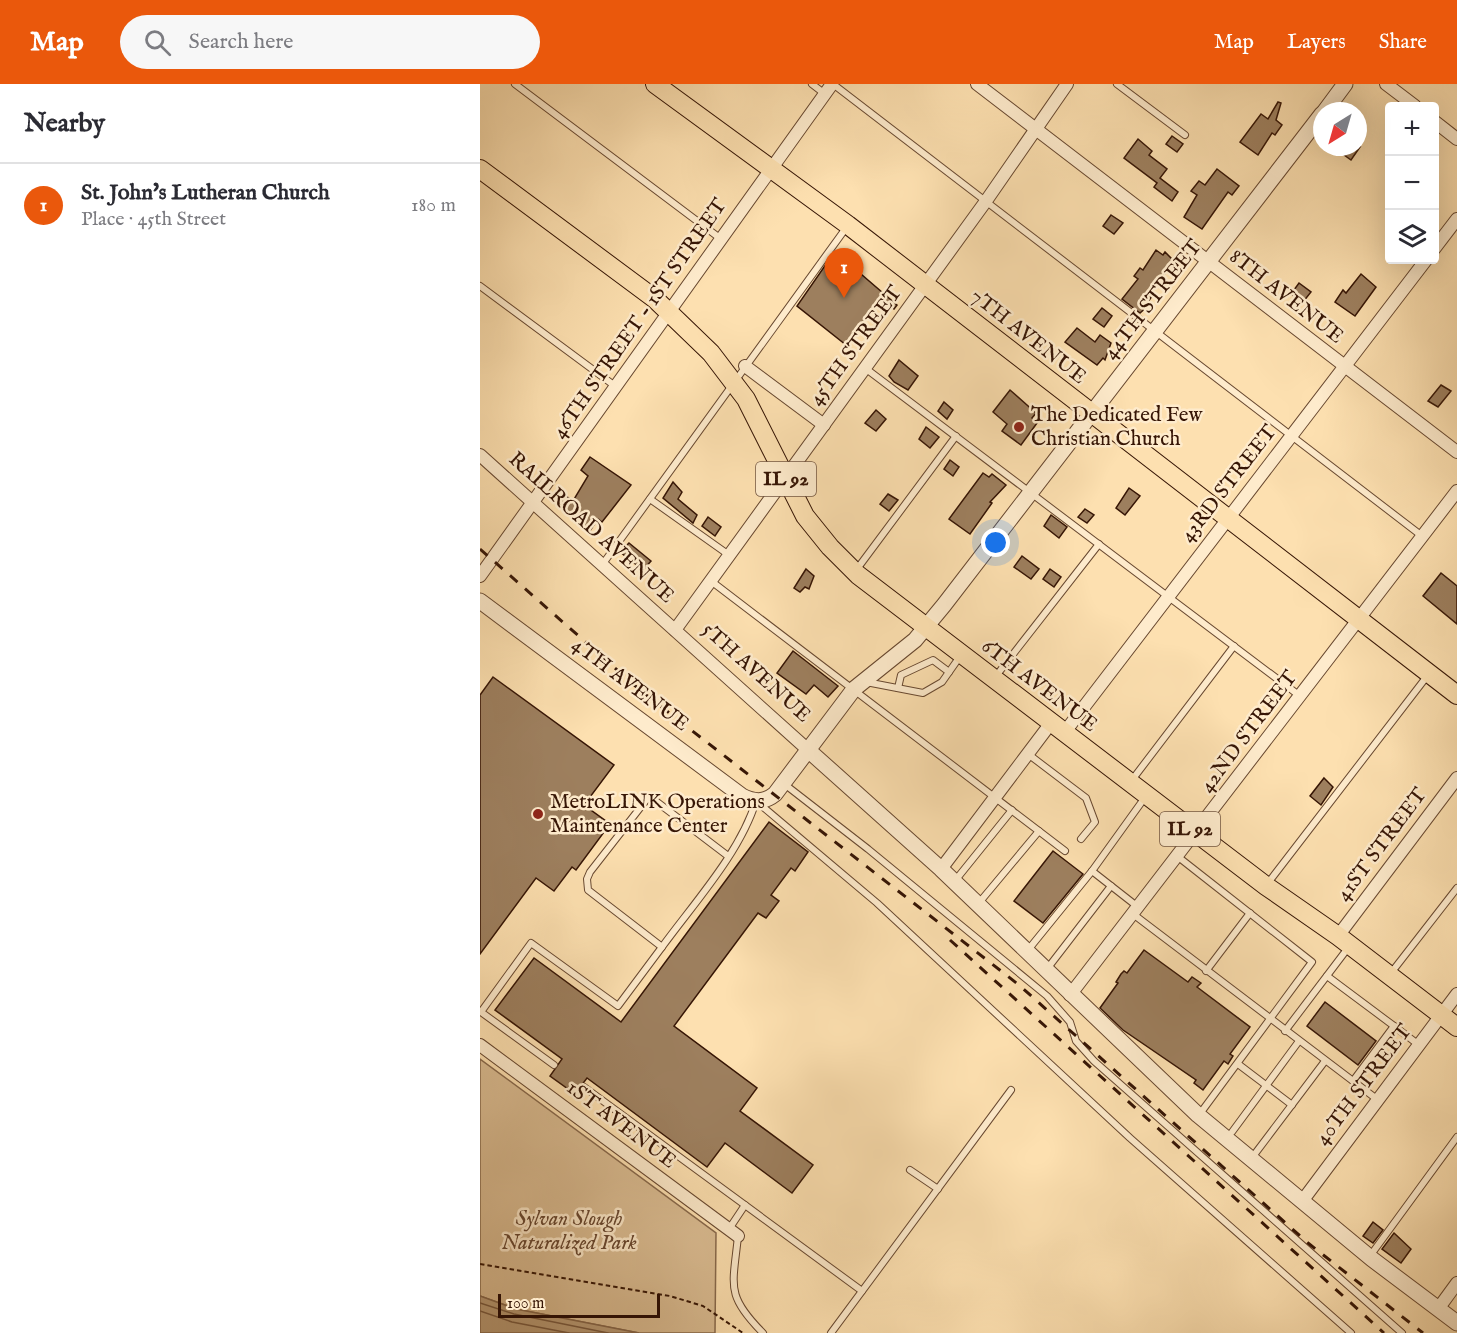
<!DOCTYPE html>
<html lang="en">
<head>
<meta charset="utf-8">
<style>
	:root { --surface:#fff; --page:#f7f7f7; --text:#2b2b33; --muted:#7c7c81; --line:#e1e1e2; --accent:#ea580c }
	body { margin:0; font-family:"IM FELL English",serif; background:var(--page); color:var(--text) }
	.controls { position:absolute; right:18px; top:18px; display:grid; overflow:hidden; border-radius:6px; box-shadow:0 6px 24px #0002 }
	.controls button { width:54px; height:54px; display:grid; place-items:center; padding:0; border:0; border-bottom:2px solid var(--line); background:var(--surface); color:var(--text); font:30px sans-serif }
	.compass { position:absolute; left:833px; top:18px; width:54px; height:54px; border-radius:50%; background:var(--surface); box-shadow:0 6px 24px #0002; rotate:217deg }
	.scale { position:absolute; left:18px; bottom:15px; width:162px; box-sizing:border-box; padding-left:6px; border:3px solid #361505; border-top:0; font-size:16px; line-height:21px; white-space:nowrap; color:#361505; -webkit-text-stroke:4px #feebcc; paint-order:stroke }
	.you { position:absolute; left:516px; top:459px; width:21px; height:21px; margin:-15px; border:4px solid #fff; border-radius:50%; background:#1a73e8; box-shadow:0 0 0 9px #1a73e833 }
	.badge { display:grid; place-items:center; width:39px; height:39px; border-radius:50%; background:var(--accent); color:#fff; font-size:20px; font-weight:700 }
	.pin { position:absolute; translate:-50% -50px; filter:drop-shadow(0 2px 3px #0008) }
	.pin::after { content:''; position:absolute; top:32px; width:21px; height:18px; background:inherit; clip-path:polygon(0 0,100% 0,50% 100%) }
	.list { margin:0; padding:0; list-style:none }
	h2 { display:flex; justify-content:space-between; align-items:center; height:78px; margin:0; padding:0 24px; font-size:26px }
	h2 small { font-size:20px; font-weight:400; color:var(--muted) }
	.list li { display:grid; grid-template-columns:39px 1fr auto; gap:18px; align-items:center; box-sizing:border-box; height:84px; padding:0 24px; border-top:2px solid var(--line) }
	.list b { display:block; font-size:22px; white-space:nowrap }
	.list p { margin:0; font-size:20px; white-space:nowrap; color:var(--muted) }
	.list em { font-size:20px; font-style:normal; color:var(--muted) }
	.icon { flex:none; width:33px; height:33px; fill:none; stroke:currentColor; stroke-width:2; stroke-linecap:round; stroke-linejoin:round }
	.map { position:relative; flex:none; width:977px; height:1249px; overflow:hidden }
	header { display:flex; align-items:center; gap:36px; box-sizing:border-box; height:84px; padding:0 30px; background:var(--accent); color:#fff }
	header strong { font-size:28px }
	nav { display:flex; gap:33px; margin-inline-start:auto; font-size:21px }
	.search { width:420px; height:54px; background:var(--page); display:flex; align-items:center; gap:15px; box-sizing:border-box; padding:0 21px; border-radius:33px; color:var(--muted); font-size:22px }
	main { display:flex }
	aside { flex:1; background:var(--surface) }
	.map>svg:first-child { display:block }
	.green { fill:#dbbd93; stroke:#88694c; stroke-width:1.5 }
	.water { fill:#b99b76; stroke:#856549; stroke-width:1.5 }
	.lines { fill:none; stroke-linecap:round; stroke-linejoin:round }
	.shore { stroke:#78583e; stroke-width:1.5 }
	.building { fill:#9d7f5e; stroke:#361505; stroke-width:1.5 }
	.service-casing { stroke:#684830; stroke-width:8 }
	.minor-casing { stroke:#684830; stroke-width:14 }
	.tertiary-casing { stroke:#684830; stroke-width:17 }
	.primary-casing { stroke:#361505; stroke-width:20 }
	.path { stroke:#361505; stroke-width:2; stroke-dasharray:4.5 3; stroke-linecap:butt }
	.service { stroke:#feebcc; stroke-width:6 }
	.minor { stroke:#feebcc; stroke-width:12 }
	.tertiary { stroke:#feebcc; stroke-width:15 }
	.primary { stroke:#fde0b0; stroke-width:18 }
	.rail { stroke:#361505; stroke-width:3; stroke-dasharray:10 10; stroke-linecap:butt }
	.poi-dot { fill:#8f2418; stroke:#feebcc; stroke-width:2 }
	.labels { text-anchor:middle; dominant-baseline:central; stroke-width:5; stroke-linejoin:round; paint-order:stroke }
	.shield { fill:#feebcc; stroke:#725541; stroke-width:1.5 }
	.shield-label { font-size:20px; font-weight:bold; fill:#361505 }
	.street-label { font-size:21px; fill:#361505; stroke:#feebcc }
	.poi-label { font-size:21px; fill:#361505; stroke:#feebcc; text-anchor:start }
	.park-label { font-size:21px; font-style:italic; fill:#684730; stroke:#feebcc }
</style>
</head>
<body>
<header>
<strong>Map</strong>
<div class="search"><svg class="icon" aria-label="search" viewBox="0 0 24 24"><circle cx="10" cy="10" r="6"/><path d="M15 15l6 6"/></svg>Search here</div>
<nav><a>Map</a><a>Layers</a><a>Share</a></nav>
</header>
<main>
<aside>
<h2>Nearby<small></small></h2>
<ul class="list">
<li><span class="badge">1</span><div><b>St. John's Lutheran Church</b><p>Place · 45th Street</p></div><em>180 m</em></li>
</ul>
</aside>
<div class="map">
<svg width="977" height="1249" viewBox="0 0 977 1249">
	<rect width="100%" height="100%" fill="#fde0b0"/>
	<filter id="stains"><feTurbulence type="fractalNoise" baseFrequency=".00333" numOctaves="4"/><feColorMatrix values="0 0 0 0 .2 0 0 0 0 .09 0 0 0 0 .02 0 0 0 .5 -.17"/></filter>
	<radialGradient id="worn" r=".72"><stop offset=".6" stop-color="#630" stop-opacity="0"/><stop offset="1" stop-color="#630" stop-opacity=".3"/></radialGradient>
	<polygon class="green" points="0,975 236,1149 235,1249 159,1249 36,1225 0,1212"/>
	<polygon class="water" points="0,1212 36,1225 159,1249 0,1249"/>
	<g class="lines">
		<g class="shore">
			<polyline points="0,1219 34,1230 128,1249"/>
			<polyline points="0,1227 32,1238 89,1249"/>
		</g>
	</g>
	<g class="building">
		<polygon points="798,18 801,19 796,36 802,41 795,51 792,49 778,71 760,58 781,30 788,35"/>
		<polygon points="692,52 703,60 697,68 686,60"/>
		<polygon points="658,55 672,67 669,71 687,85 680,94 698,108 692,117 674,103 677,99 644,74"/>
		<polygon points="853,63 880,63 871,76"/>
		<polygon points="737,85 759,102 752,111 748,108 722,145 704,133 717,111 711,107 719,97 725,101"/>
		<polygon points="631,131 643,139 634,150 623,142"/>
		<polygon points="676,166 683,171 685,168 698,181 692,190 687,187 669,210 672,212 668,218 670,220 660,229 642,215 658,195 654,192 660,184 663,186"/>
		<polygon points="351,173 355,179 359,173 367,179 369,176 375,181 374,184 417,221 414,225 400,216 366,261 317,222"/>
		<polygon points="881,190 896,203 875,232 855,218 863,206 866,209"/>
		<polygon points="819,199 831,208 823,218 811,210"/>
		<polygon points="622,224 632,232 624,243 613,235"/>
		<polygon points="597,244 615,258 620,251 631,259 625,276 623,274 617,281 585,258"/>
		<polygon points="419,276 438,292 428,306 414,298 409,292"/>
		<polygon points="961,301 971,307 958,323 948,317"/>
		<polygon points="530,306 556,329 552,334 557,339 541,361 522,347 527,340 513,328"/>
		<polygon points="464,318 473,326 467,335 458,327"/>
		<polygon points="396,326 406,335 396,347 385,339"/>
		<polygon points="446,343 459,353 450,364 439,355"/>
		<polygon points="110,373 151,401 122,438 118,435 109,448 74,415 79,407 93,417 108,392 101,386"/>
		<polygon points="470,376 479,383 473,392 464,385"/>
		<polygon points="503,389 509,393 512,390 526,401 510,418 512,419 490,450 469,435"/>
		<polygon points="193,398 202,408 198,415 217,431 213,439 183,414"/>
		<polygon points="649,404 660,412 645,431 636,424"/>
		<polygon points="408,410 418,416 409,427 400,420"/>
		<polygon points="605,425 614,431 607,439 598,433"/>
		<polygon points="571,431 587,443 579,454 564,442"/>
		<polygon points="228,433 241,443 235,452 222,442"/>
		<polygon points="149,459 171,477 163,486 140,468"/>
		<polygon points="542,472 559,485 551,495 534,483"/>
		<polygon points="326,485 334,492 329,505 325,503 320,508 314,504"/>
		<polygon points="570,485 581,493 574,503 563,495"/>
		<polygon points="961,489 977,502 977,540 943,512"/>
		<polygon points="313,567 358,602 348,613 334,601 326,610 297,589"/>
		<polygon points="13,593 134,681 104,721 130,740 96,786 92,783 74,807 56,794 0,870 0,611"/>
		<polygon points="844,694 853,703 841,721 830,712"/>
		<polygon points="289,738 328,768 315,787 311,784 291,811 299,817 286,834 278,829 194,942 277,1004 260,1027 333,1081 312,1109 245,1059 227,1083 107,994 95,1010 70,992 82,975 15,926 54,874 141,938"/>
		<polygon points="573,767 603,790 563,839 534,817"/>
		<polygon points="664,866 708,898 712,893 721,899 717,903 770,943 750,970 753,972 748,980 744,977 723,1006 714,999 716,996 643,946 620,924 638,899 636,898 641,890 644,887 647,889"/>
		<polygon points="845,918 896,957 878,981 827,942"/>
		<polygon points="893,1138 903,1146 893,1159 883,1152"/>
		<polygon points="914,1149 931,1165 921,1179 902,1165"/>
	</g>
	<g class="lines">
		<g class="service-casing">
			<g id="service">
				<polyline points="35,0 241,155"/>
				<polyline points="332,0 345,10"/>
				<polyline points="353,0 942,452"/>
				<polyline points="637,0 705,51"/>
				<polyline points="0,202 135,302"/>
				<polyline points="385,284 820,612"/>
				<polyline points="170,415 249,471"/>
				<polyline points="122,481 366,144"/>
				<polyline points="377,485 476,352"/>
				<polyline points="231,497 585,767"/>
				<polyline points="516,592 619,460"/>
				<polyline points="386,598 443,609 462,598 481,571"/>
				<polyline points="418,604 421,591 453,576 469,588"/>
				<polyline points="548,670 606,714 615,738 601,755"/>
				<polyline points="652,696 754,562"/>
				<polyline points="303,699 388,765 567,912 590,938 596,957 614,977 922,1249"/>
				<path d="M248 772 173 715H167L110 788 107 795 108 806 182 863C214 819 260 769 276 717L397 819 650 1054 871 1249"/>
				<polyline points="697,772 832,878 719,1031"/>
				<polyline points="612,787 658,823"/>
				<polyline points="474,798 532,726"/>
				<polyline points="788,799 948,591"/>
				<polyline points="498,820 559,747"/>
				<polyline points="653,830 898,1016"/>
				<polyline points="548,866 612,787 666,712"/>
				<polyline points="567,885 631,802"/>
				<polyline points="726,887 770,829"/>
				<polyline points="911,889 977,804"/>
				<polyline points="847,892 914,942"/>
				<polyline points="805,947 868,864"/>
				<polyline points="758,980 812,1021"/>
				<polyline points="74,981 1,928 51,859 138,922 182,863"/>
				<polyline points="873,997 914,942 939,961"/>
				<polyline points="104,1003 382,1207"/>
				<polyline points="752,1048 819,957"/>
				<polyline points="771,1075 845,977"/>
				<polyline points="430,1086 458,1105"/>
				<polyline points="249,1145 265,1121"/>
				<path d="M258 1152C253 1202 245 1211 283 1249"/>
				<polyline points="890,1172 977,1053"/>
				<polyline points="351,1249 531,1006"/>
			</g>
		</g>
		<g class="minor-casing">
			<g id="minor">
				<polyline points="497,0 977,368"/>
				<polyline points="906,0 935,22"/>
				<polyline points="954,37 977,55"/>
				<polyline points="954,165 977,135"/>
				<polyline points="265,282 344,341"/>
				<polyline points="0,371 327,665"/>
				<polyline points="0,492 352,0"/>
				<polyline points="195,546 506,117 587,0"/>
				<polyline points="584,649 946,176"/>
				<polyline points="461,785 571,639"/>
				<polyline points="858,852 977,694"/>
				<polyline points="590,911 977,407"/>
				<polyline points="0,961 258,1152"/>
				<polyline points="823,1116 977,910"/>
				<polyline points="958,1225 977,1199"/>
			</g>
		</g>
		<g class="tertiary-casing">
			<g id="tertiary">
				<polyline points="845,27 865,0"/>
				<path d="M0 517 262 712C274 718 284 719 295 710L374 605 435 556 464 521 842 30"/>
				<polyline points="327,665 461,785 718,1031 892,1175 977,1239"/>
			</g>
		</g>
		<g class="primary-casing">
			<g id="primary">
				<polyline points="175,0 368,141 977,611"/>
				<polyline points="0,85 175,215 231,269 266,315 325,432 350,463 378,491 786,802 858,852 977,943"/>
			</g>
		</g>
		<polyline class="path" points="0,1180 190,1212 223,1222 263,1249"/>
		<use href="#service" class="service"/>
		<use href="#minor" class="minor"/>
		<use href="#tertiary" class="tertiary"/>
		<use href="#primary" class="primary"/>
		<g class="rail">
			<polyline points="0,465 161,607 539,901 828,1159 943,1249"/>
			<polyline points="470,856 904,1249"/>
		</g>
	</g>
	<g class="poi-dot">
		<circle cx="539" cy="343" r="6"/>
		<circle cx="58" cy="730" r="6"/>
	</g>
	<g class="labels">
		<g class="shield">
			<rect x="276" y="378" width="60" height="34" rx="4.5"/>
			<rect x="680" y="728" width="60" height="34" rx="4.5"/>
		</g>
		<g class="shield-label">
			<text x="306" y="395">IL 92</text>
			<text x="710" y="745">IL 92</text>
		</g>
		<g class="street-label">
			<text transform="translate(806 213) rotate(38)">8TH AVENUE</text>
			<text transform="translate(673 216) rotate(-52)">44TH STREET</text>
			<text transform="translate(160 235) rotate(-55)">46TH STREET - 1ST STREET</text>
			<text transform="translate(548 253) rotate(38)">7TH AVENUE</text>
			<text transform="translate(376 262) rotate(-54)">45TH STREET</text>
			<text transform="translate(749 400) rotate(-52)">43RD STREET</text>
			<text transform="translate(111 444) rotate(42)">RAILROAD AVENUE</text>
			<text transform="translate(276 589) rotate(42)">5TH AVENUE</text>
			<text transform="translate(150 601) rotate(37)">4TH AVENUE</text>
			<text transform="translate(559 602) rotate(37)">6TH AVENUE</text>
			<text transform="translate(769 648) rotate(-53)">42ND STREET</text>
			<text transform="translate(902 761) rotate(-53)">41ST STREET</text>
			<text transform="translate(884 1001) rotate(-53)">40TH STREET</text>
			<text transform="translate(141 1041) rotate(37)">1ST AVENUE</text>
		</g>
		<g class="poi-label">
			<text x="551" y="331">The Dedicated Few<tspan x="551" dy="24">Christian Church</tspan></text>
			<text x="70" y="718">MetroLINK Operations<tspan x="70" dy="24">Maintenance Center</tspan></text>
		</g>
		<g class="park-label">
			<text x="89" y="1135">Sylvan Slough<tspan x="89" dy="24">Naturalized Park</tspan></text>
		</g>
	</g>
	<rect width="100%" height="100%" filter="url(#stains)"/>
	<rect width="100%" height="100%" fill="url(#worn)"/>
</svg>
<div class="controls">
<button>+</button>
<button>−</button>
<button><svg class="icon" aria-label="layers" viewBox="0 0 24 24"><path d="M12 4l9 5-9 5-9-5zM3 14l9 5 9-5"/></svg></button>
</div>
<svg class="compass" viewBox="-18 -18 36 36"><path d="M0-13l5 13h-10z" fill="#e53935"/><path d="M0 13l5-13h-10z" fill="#7c7c81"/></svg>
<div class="scale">100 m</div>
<div class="you"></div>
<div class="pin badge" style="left:364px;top:214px">1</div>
</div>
</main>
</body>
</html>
